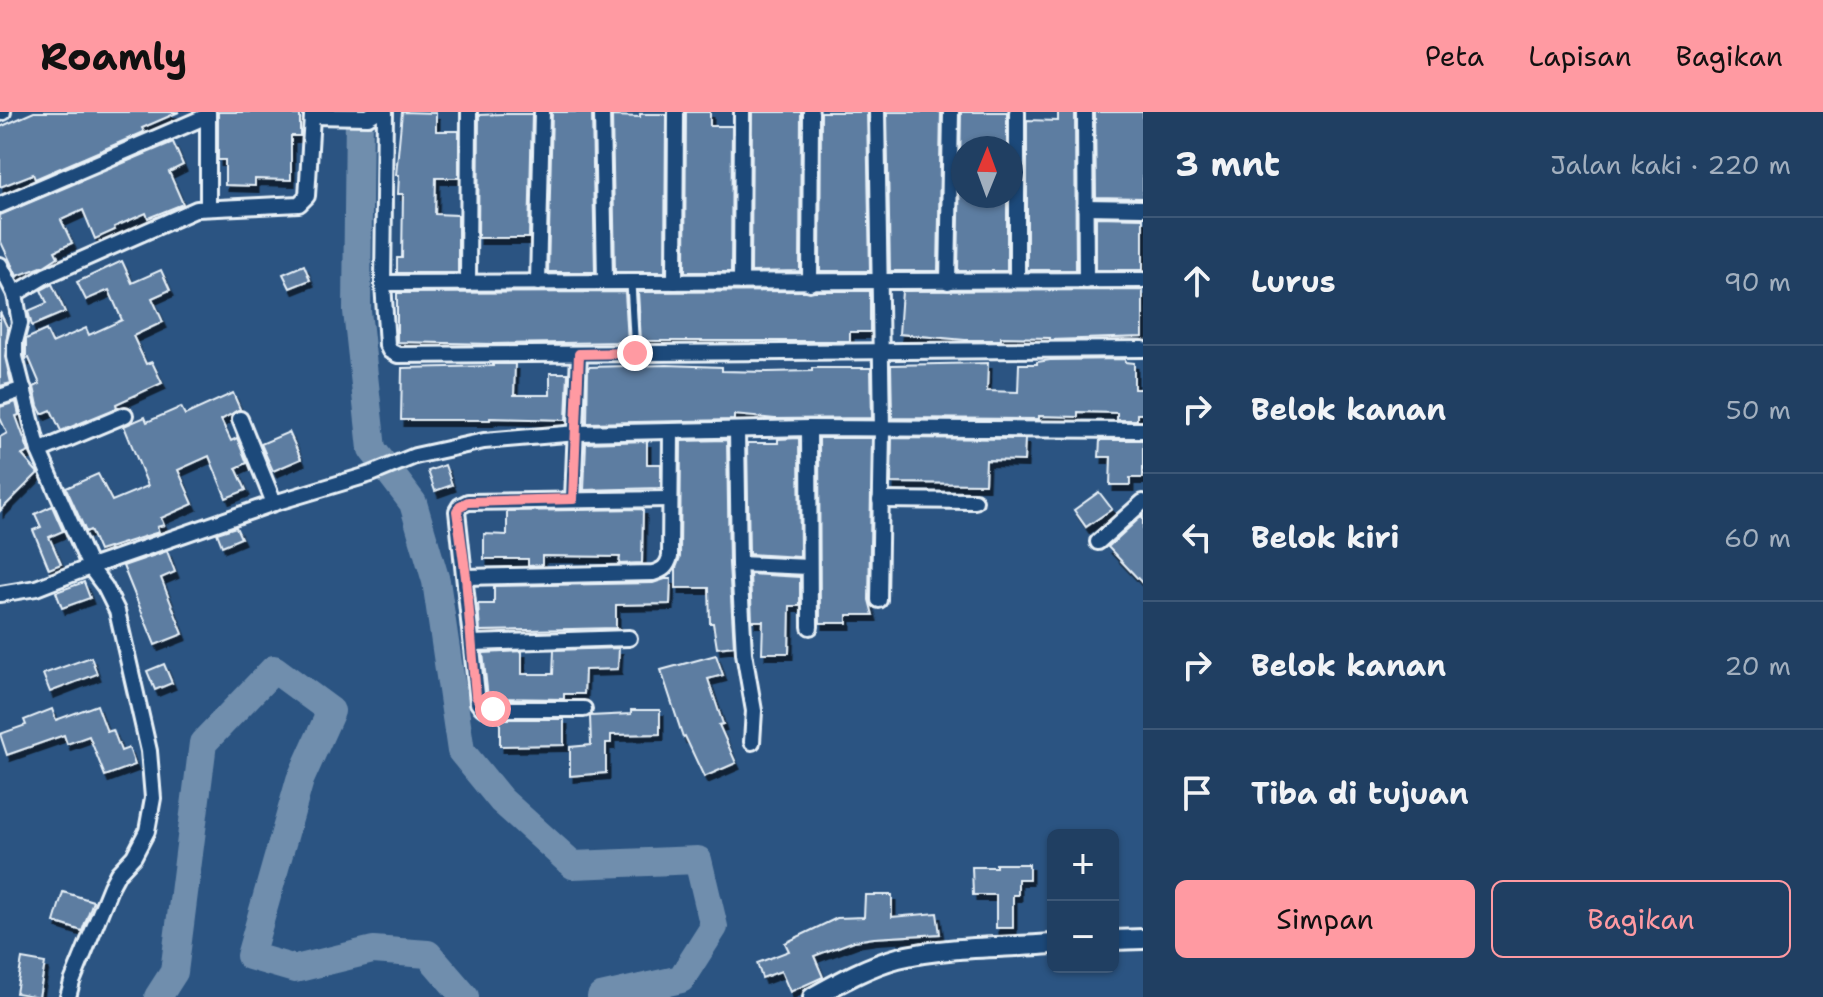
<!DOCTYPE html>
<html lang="id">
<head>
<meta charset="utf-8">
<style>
	:root { --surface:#203f62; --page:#284668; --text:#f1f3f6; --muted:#a2afbe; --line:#3d5877; --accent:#ff9aa2 }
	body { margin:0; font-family:"Shantell Sans",sans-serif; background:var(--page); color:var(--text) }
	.controls { position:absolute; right:24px; bottom:24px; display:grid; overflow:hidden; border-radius:12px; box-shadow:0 2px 6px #0004 }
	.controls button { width:72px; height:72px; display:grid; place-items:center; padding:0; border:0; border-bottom:2px solid var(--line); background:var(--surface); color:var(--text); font:40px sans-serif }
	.compass { position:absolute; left:951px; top:24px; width:72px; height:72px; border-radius:50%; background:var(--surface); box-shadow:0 2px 6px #0004; rotate:1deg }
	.stop { position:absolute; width:24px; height:24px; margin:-18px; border:6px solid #ff9aa2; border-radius:50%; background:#fff }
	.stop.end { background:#ff9aa2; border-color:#fff; box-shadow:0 2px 8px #0008 }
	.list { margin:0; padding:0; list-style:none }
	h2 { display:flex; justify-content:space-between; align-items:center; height:104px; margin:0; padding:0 32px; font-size:34px }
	h2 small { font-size:26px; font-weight:400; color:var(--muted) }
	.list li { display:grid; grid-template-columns:52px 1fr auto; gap:24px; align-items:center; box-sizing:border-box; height:128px; padding:0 32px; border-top:2px solid var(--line) }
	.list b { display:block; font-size:30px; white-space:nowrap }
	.list em { font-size:26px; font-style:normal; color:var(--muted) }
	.actions { display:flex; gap:16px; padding:24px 32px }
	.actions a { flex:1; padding:18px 0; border:2px solid var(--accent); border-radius:12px; text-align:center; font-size:28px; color:var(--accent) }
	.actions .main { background:var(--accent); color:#111 }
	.icon { flex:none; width:44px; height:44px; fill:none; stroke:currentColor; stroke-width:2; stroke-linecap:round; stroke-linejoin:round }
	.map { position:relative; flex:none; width:1143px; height:885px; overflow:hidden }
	header { display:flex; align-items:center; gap:48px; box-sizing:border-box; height:112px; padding:0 40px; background:var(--accent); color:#111 }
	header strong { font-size:38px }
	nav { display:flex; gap:44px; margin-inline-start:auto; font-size:28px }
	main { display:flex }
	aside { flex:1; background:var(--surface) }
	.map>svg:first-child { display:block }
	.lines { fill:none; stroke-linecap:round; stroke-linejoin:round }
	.river { stroke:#708ead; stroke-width:28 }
	.building { fill:#5d7da1; stroke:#e8f1f8; stroke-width:2; filter:url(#shadow) }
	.service-casing { stroke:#e8f1f8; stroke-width:13 }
	.minor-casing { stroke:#e8f1f8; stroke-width:20 }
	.tertiary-casing { stroke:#e8f1f8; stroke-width:24 }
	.service { stroke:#1f4a7a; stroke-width:7 }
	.minor { stroke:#1f4a7a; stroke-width:14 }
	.tertiary { stroke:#1f4a7a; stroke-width:18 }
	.route { stroke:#ff9aa2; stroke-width:10 }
</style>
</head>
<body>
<header>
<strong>Roamly</strong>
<nav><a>Peta</a><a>Lapisan</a><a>Bagikan</a></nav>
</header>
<main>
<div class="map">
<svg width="1143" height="885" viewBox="0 0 1143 885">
	<defs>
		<filter id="shadow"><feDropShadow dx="3.5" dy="6" stdDeviation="0" flood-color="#0009"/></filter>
	</defs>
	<rect width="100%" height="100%" fill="#2b5482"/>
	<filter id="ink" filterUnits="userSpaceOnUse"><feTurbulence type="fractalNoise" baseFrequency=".0125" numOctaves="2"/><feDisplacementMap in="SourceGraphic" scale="16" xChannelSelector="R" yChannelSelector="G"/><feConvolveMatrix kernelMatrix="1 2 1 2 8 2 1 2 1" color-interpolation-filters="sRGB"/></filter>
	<g filter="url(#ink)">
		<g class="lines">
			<g class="river">
				<polyline points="359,0 357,199 372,337 413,391 436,469 461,639 501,688 573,753 698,748 714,815 681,867 601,885"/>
				<polyline points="158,885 174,860 203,631 274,557 331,599 300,668 250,844 295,857 373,838 428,842 465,885"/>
			</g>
		</g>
		<g class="building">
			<polygon points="34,0 179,0 142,16 144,20 35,67 33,62 0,75 0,15"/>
			<polygon points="218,0 295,0 295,3 300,3 300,24 291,24 291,68 255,67 255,74 225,73 225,48 218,48"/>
			<polygon points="402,0 436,1 436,19 459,19 459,66 436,66 435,102 458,103 458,161 397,161 397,146 402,146 403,82 398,82 399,63 396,63"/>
			<polygon points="552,0 592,0 595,160 548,160"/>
			<polygon points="686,0 710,0 710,14 732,14 731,160 685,160"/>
			<polygon points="752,0 801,0 800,159 751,160"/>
			<polygon points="821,0 867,0 870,159 820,159"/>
			<polygon points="887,0 941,0 938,159 890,159"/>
			<polygon points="961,0 1007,0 1007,36 963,36 963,84 1007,84 1007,159 958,159"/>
			<polygon points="1058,0 1075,0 1076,158 1027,158 1027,8 1058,9"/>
			<polygon points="1095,0 1143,0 1143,86 1096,85"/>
			<polygon points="503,2 532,2 529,126 478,126 479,3"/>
			<polygon points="640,2 666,2 665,160 615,160 612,4 640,5"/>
			<polygon points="173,30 183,53 169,60 183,92 148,106 146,101 114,115 115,118 95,127 83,98 61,108 72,131 55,139 58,145 44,154 17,164 0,128 0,103"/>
			<polygon points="1096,105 1143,106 1143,158 1096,158"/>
			<polygon points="122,149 132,171 161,158 170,178 152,186 163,210 133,224 146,252 152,250 162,271 116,292 117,296 61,319 51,298 42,302 38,294 34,275 40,272 29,246 26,247 26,227 46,218 52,231 86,216 89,223 122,208 109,178 86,188 77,170"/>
			<polygon points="304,153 310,168 290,176 283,162"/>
			<polygon points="52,172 65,200 32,214 28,199 47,191 41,178"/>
			<polygon points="1143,178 1143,225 1050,228 1050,226 1001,225 1001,228 965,228 899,222 902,179"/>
			<polygon points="805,179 870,179 870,220 850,220 850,229 641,229 638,180"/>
			<polygon points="625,180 628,230 493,232 397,230 397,181"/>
			<polygon points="0,200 8,217 5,245 11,271 0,274"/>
			<polygon points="1125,247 1125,250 1134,251 1134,277 1143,277 1143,302 1137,302 1137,308 1117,308 1117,301 1078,300 1078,305 1039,304 1039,307 892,306 891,253 988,251 987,279 1018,280 1019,252 1037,252 1037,250 1050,248"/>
			<polygon points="493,252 515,252 514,283 550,283 550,261 568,261 566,308 490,306 490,308 401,308 402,256 493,254"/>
			<polygon points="667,253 722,255 722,259 767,260 812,259 812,256 871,256 872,306 775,307 734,303 734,308 587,311 588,255"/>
			<polygon points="233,281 240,297 221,308 231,329 237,326 247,351 236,356 246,378 226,386 209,344 178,358 193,392 161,406 164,413 157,415 159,420 99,439 90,418 86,420 66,376 98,362 112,389 148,374 124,314 145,305 147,310 181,295 185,303"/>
			<polygon points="16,290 19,303 16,304 29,340 22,343 38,361 0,399 0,325 7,321 0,306 0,295"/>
			<polygon points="289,320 301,347 273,359 261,332"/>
			<polygon points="799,326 800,445 749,442 747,331 778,331 778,327"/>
			<polygon points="819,326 872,326 869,488 873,503 847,503 847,511 820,511"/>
			<polygon points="892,326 1025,327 1024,349 986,348 985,372 891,371"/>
			<polygon points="727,328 729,452 734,534 717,536 713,511 710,511 709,476 676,476 676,456 680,445 681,329"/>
			<polygon points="1100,328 1143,328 1143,366 1130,366 1130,373 1110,373 1111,345 1099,345"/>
			<polygon points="647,329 647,352 661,352 661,376 584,378 586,331"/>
			<polygon points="445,353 452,373 435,379 428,359"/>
			<polygon points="1099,380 1112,397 1086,415 1074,398"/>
			<polygon points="52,394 63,419 49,425 61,452 49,457 33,418 41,415 35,402"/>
			<polygon points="643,397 642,451 619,452 620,445 542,444 542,453 528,454 528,447 484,447 484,422 507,423 507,399"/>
			<polygon points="1143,403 1143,472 1108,435"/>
			<polygon points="236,415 241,426 222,434 217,421"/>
			<polygon points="167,439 175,460 161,466 183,522 155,533 123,454"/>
			<polygon points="750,462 800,465 800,494 790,494 789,541 762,541 763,509 752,509"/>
			<polygon points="665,467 671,467 670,492 616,493 616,516 480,519 478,492 494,492 494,474 653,471"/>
			<polygon points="84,470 90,486 62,496 56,480"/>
			<polygon points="619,536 618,557 585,558 584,582 564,582 564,587 488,586 483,541 522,539 522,562 553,562 554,538"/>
			<polygon points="716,543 723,563 708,567 723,612 719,613 736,651 704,665 685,624 683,625 661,558"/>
			<polygon points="91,545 97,562 50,580 43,562"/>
			<polygon points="164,552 172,571 155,578 147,559"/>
			<polygon points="97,593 107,620 113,618 121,639 129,636 135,653 105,664 89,624 67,632 64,623 7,643 0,622 26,613 24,608 52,597 56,608"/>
			<polygon points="631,598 660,598 660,622 611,623 611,631 606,631 606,661 570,664 570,635 591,633 590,604 631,602"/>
			<polygon points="500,607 564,607 564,633 500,634"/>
			<polygon points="996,752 1029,752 1029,767 1018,767 1018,783 1013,783 1013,816 996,816 996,783 973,783 972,755 996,755"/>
			<polygon points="63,780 93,789 82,819 54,810"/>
			<polygon points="865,783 892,783 892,805 937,801 940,822 874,826 854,829 814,844 823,865 790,880 781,859 762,866 757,851 789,839 785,831 837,806 864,805"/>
			<polygon points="22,847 45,851 39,885 16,881"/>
		</g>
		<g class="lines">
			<g class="service-casing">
				<polyline id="service" points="631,171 635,241"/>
			</g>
			<g class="minor-casing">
				<g id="minor">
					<polyline points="208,0 208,95"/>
					<polyline points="312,0 312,4 368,5 376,0"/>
					<polyline points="385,0 383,171 387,233 390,239 398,243 1143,237"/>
					<polyline points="602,0 605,170"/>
					<polyline points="877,0 882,318 879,488"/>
					<polyline points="1085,0 1086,169"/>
					<polyline points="0,1 3,0"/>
					<polyline points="0,93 207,4"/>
					<polyline points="1085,95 1143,96"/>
					<polyline points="0,153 15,182"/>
					<polyline points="1017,168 1017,0"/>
					<polyline points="675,170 676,0"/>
					<polyline points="741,170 742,0"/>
					<polyline points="948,170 951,0"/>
					<polyline points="383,171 1143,168"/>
					<polyline points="468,171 469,0"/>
					<polyline points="538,171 542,0"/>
					<polyline points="810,171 811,0"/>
					<polyline points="0,285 24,277"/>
					<polyline points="240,307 274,391"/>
					<polyline points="809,316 810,515"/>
					<polyline points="737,319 739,452 744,541 754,599 752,630"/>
					<polyline points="39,339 125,303"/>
					<polyline points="573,387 579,242"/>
					<polyline points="880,388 975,389"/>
					<polyline points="1098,430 1143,390"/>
					<polyline points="739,452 809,455"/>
					<path d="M466 465 653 461C663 458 667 455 670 445L671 319"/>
					<polyline points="0,482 36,476 90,455 274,391 371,362 415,344 484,329 577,321 809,316 1143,318"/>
					<polyline points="472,531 629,526"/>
					<polyline points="584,597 493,597 483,596 478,591 457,399 460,394 468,390 669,387"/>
					<polyline points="68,885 72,870 111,774 118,761 134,744 147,719 153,686 149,639 117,499 105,475 90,455 39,339 15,245 15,230 20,211 15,182 45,164 197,97 299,92 307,84 312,4"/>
				</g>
			</g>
			<g class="tertiary-casing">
				<g id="tertiary">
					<polyline points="1113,828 1143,827"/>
					<path d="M813 885C840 870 868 854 898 846 947 834 1002 836 1053 832"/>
				</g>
			</g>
			<use href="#service" class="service"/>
			<use href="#minor" class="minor"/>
			<use href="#tertiary" class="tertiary"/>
		</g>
	</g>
	<g class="lines" filter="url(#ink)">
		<polyline class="route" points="493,597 483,596 476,584 466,465 457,399 460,394 468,390 573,387 579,242 635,241"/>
	</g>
</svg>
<div class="controls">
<button>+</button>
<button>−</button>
</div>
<svg class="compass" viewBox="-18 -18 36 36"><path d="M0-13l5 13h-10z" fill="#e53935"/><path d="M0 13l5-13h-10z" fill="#a2afbe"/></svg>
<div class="stop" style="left:493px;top:597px"></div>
<div class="stop end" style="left:635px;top:241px"></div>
</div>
<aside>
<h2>3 mnt<small>Jalan kaki · 220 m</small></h2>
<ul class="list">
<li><svg class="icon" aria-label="ahead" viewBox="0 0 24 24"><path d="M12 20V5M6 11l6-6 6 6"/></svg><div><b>Lurus</b></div><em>90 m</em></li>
<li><svg class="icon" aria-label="right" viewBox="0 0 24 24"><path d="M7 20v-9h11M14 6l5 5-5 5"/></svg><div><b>Belok kanan</b></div><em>50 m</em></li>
<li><svg class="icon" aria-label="left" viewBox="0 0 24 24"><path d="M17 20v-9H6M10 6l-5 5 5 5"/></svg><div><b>Belok kiri</b></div><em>60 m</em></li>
<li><svg class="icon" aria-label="right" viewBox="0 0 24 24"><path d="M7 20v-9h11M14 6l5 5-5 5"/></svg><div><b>Belok kanan</b></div><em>20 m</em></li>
<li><svg class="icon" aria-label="arrive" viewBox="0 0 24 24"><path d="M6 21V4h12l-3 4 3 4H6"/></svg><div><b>Tiba di tujuan</b></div></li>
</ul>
<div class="actions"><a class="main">Simpan</a><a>Bagikan</a></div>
</aside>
</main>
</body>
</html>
